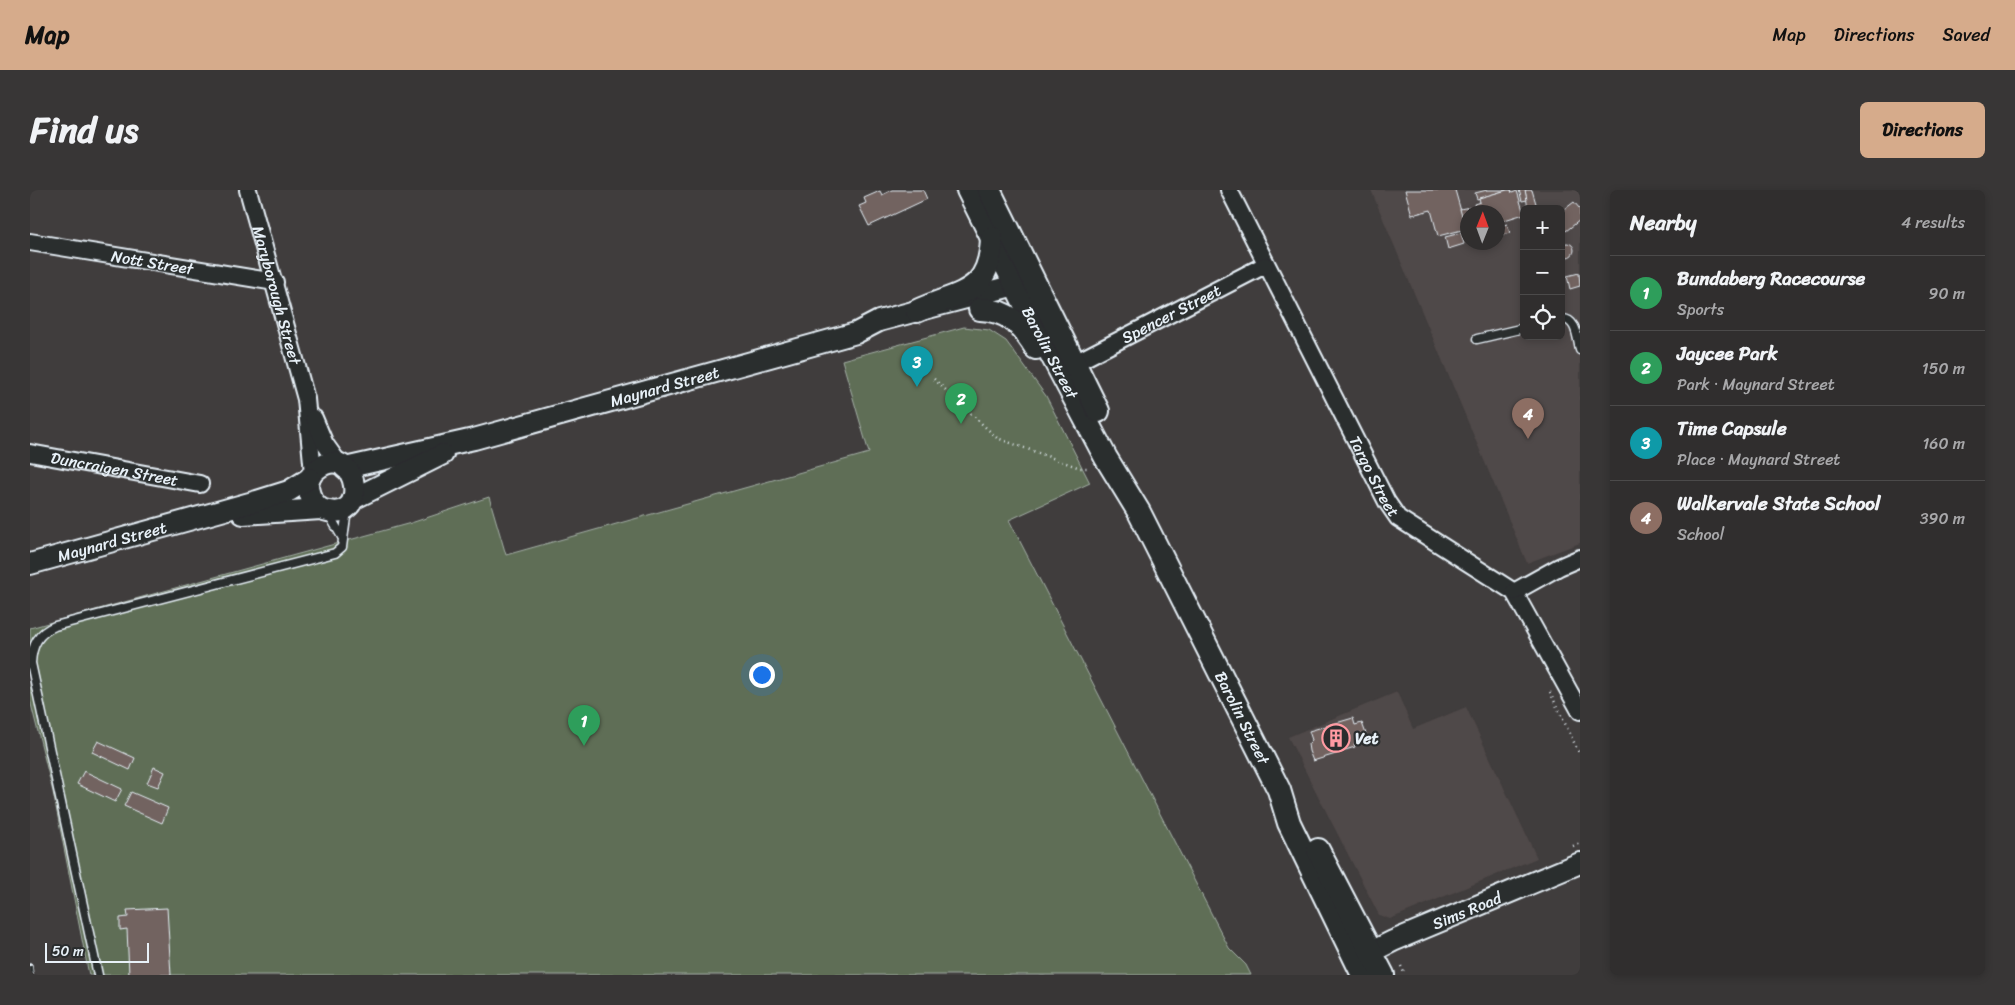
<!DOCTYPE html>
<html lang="en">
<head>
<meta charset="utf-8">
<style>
	:root { --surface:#302e2e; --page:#383636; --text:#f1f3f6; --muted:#a8a8aa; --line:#4b4a4a; --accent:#d6ab8b }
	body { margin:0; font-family:Sriracha,sans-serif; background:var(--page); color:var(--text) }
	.controls { position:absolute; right:15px; top:15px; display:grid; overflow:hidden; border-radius:8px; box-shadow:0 2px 8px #0003 }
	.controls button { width:45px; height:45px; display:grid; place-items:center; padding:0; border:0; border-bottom:1px solid var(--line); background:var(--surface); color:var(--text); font:25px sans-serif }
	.compass { position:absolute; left:1430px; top:15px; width:45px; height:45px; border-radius:50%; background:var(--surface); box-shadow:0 2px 8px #0003; rotate:1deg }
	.scale { position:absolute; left:15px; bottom:12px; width:104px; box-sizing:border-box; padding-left:5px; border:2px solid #e8f1f8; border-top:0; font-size:14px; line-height:18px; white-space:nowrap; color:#e8f1f8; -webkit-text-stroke:4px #2a2d2e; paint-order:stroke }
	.you { position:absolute; left:731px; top:484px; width:18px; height:18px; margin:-12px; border:4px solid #fff; border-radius:50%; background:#1a73e8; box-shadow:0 0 0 8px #1a73e833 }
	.badge { display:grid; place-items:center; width:32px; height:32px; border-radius:50%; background:var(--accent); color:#fff; font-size:16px; font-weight:700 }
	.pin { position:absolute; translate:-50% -41px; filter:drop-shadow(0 1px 2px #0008) }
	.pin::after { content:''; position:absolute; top:26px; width:18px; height:15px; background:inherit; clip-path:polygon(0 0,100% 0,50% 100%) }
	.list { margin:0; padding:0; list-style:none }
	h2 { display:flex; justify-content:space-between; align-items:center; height:65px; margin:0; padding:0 20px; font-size:21px }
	h2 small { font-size:16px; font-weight:400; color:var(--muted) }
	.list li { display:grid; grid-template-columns:32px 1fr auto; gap:15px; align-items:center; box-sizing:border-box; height:75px; padding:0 20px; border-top:1px solid var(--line) }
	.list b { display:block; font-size:19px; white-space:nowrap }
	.list p { margin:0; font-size:16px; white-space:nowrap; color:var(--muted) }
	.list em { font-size:16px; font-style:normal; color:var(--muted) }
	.icon { flex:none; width:28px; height:28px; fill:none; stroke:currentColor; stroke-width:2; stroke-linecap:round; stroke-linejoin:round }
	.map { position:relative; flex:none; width:1550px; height:785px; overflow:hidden; border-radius:8px }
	header { display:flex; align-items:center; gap:30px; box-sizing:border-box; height:70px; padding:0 25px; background:var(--accent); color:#111 }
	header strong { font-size:24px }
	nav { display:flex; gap:28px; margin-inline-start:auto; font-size:18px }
	.intro { display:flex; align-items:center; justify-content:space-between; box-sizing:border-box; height:120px; padding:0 30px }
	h1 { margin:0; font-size:35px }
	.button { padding:12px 22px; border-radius:8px; background:var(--accent); color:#111; font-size:18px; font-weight:700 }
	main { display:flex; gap:30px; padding:0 30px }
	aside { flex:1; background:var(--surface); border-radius:8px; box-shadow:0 2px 8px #0003 }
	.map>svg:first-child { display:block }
	.built { fill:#4f4848; fill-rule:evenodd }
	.green { fill:#5f6e56; stroke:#a4b0a7 }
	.building { fill:#726360; stroke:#e8f1f8 }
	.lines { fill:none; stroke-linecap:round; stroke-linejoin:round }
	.service-casing { stroke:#e8f1f8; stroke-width:11 }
	.minor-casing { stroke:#e8f1f8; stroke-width:20 }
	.tertiary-casing { stroke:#e8f1f8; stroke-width:24 }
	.secondary-casing { stroke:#e8f1f8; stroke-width:26 }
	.path { stroke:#e8f1f8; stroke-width:2.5; stroke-dasharray:1 4; stroke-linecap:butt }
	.service { stroke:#2a2d2e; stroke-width:8 }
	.minor { stroke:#2a2d2e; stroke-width:16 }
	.tertiary { stroke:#2a2d2e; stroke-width:20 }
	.secondary { stroke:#2a2d2e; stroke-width:22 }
	.rail-casing { stroke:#e8f1f8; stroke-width:5.5 }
	.rail { stroke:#2a2d2e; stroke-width:4; stroke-dasharray:11; stroke-linecap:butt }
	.labels { text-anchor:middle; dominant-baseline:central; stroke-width:4.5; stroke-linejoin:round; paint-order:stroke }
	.street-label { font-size:16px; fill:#e8f1f8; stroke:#2a2d2e }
	.poi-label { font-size:16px; font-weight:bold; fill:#e8f1f8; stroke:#2a2d2e; text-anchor:start }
</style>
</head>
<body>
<header>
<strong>Map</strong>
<nav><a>Map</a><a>Directions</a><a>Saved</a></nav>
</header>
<div class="intro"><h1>Find us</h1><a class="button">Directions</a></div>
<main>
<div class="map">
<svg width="1550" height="785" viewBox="0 0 1550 785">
	<rect width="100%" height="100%" fill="#403d3d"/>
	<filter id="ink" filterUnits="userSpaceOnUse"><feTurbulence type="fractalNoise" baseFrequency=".02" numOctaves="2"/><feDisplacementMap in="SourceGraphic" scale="10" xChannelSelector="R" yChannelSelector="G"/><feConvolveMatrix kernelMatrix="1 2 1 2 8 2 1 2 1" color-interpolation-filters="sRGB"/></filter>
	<g filter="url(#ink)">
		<g class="built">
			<path d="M1341 0H1550V353L1497 373ZM1494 19H1531V146H1494ZM1438 22H1468V52H1438Z"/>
			<polygon points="1367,502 1383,539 1436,517 1507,668 1360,729 1349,725 1258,547"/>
		</g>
		<polygon class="green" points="934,137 959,140 976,151 1016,206 1060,293 979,330 1199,758 1216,775 1221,785 59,785 23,602 0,510 0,438 381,333 459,307 476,365 839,263 812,170"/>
		<g class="building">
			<polygon points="862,0 893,0 897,9 839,36 829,16 836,13 834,8 850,1 852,5"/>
			<polygon points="1375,0 1425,0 1436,39 1408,46 1401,20 1382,25"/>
			<polygon points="1457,0 1477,0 1447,9 1445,3"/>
			<polygon points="1477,0 1481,0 1482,3 1487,1 1494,24 1468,32 1468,22 1446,22 1444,14 1450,12 1449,8"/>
			<polygon points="1495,0 1502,0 1507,17 1498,19"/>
			<polygon points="1495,0 1497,10 1492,11 1489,0"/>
			<polygon points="1544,12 1550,19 1550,30 1536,41 1531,35 1531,22"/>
			<polygon points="1440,17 1442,22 1438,22 1438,37 1435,37 1430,19"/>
			<polygon points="1477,34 1480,43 1468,46 1468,37"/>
			<polygon points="1431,43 1434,54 1418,59 1415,47"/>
			<circle cx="1537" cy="60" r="7"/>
			<polygon points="1549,83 1550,96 1540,99 1537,86"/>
			<polygon points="1323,528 1325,535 1332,533 1336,544 1330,546 1331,551 1324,554 1325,557 1312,561 1310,555 1306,556 1309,563 1283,571 1279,561 1278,554 1282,550 1279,541"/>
			<polygon points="68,551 105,568 100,580 62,562"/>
			<polygon points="124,577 135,582 128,597 117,593"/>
			<polygon points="54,581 92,599 85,612 47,594"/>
			<polygon points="101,602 138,618 132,633 94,616"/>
			<polygon points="137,718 141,785 99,785 97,739 90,740 90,728 98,727 97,720"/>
		</g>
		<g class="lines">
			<g class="service-casing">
				<g id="service">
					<path d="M1531 129C1547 128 1547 148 1550 160"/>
					<polyline points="1447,149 1494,138"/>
					<polyline points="298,323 312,347"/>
					<path d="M68 785 1 473C2 455 8 443 25 436L305 363 312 357 317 320"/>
				</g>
			</g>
			<g class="minor-casing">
				<g id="minor">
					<path id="s1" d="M218 0 276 209 283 283"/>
					<path id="s2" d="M1199 0 1357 312 1368 328 1484 402 1550 521"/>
					<path id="s3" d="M0 52 245 92"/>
					<path id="s4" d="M1045 173 1235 75"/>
					<polyline points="284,228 295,254 310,275"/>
					<path id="s5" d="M0 263 170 294"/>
					<polyline points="1484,402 1529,377 1550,368"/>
				</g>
			</g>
			<g class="tertiary-casing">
				<g id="tertiary">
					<path id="s6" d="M315 278 444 249 826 143 849 131 1000 91"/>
					<polyline points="323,309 413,264"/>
					<path d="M213 324 291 319C344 338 327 248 287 279 272 291 278 309 291 319"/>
					<path id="s7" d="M0 374 227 311 259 301 280 288"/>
					<path id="s8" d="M1327 769 1363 751 1550 673"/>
				</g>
			</g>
			<g class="secondary-casing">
				<g id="secondary">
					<path id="s9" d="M938 0 1000 124 1076 268 1109 322 1249 600 1259 633 1333 785"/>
					<polyline points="959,0 1068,221"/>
					<path d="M950 119C978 120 992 135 1006 158"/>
					<path d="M887 121C931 101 960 105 962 48"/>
					<polyline points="1288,660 1353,785"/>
				</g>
			</g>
			<g class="path">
				<polyline points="904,189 967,248 1050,278 1057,278"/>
				<polyline points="1520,502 1550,565"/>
				<polyline points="1543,656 1550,653"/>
				<polyline points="1371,776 1375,785"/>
			</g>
			<use href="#service" class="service"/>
			<use href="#minor" class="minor"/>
			<use href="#tertiary" class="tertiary"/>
			<use href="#secondary" class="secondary"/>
			<g class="rail-casing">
				<polyline id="rail" points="0,776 1,785"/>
			</g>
			<use href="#rail" class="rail"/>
		</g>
	</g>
	<defs>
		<g id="building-ring" transform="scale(1.4375)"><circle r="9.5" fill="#2a2d2e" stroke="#ff9aa2" stroke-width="1.5"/><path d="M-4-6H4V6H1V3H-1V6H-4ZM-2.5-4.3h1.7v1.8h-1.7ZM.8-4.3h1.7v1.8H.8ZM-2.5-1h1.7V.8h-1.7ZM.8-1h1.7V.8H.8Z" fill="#ff9aa2"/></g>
	</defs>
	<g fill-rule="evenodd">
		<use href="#building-ring" x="1306" y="548"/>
	</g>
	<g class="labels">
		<g class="street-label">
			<text stroke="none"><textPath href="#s3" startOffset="124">Nott Street</textPath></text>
			<text stroke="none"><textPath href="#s1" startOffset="109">Maryborough Street</textPath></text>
			<text stroke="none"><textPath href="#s4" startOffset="108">Spencer Street</textPath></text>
			<text stroke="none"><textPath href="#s9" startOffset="182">Barolin Street</textPath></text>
			<text stroke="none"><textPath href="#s6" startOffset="330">Maynard Street</textPath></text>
			<text stroke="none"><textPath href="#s5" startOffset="86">Duncraigen Street</textPath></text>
			<text stroke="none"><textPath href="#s2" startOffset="321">Targo Street</textPath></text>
			<text stroke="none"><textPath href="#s7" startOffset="85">Maynard Street</textPath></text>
			<text stroke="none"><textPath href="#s9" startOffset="595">Barolin Street</textPath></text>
			<text stroke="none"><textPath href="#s8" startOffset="120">Sims Road</textPath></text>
		</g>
		<g class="poi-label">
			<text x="1325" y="548">Vet</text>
		</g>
	</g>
</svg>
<div class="controls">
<button>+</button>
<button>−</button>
<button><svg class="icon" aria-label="locate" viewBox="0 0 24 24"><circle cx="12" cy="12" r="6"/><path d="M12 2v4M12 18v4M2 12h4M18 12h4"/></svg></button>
</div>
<svg class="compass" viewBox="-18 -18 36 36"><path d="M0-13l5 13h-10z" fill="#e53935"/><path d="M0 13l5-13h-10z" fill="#a8a8aa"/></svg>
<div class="scale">50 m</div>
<div class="you"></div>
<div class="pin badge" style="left:554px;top:556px;background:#2e9e5b">1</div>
<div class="pin badge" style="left:931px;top:234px;background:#2e9e5b">2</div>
<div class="pin badge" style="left:887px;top:197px;background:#0f9aa8">3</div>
<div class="pin badge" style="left:1498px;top:249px;background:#8d6e63">4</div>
</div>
<aside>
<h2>Nearby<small>4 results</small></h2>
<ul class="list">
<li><span class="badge" style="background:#2e9e5b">1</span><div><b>Bundaberg Racecourse</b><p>Sports</p></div><em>90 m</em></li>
<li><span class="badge" style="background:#2e9e5b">2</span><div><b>Jaycee Park</b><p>Park · Maynard Street</p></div><em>150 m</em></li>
<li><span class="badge" style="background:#0f9aa8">3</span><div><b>Time Capsule</b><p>Place · Maynard Street</p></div><em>160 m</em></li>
<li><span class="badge" style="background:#8d6e63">4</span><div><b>Walkervale State School</b><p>School</p></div><em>390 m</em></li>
</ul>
</aside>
</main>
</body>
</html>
